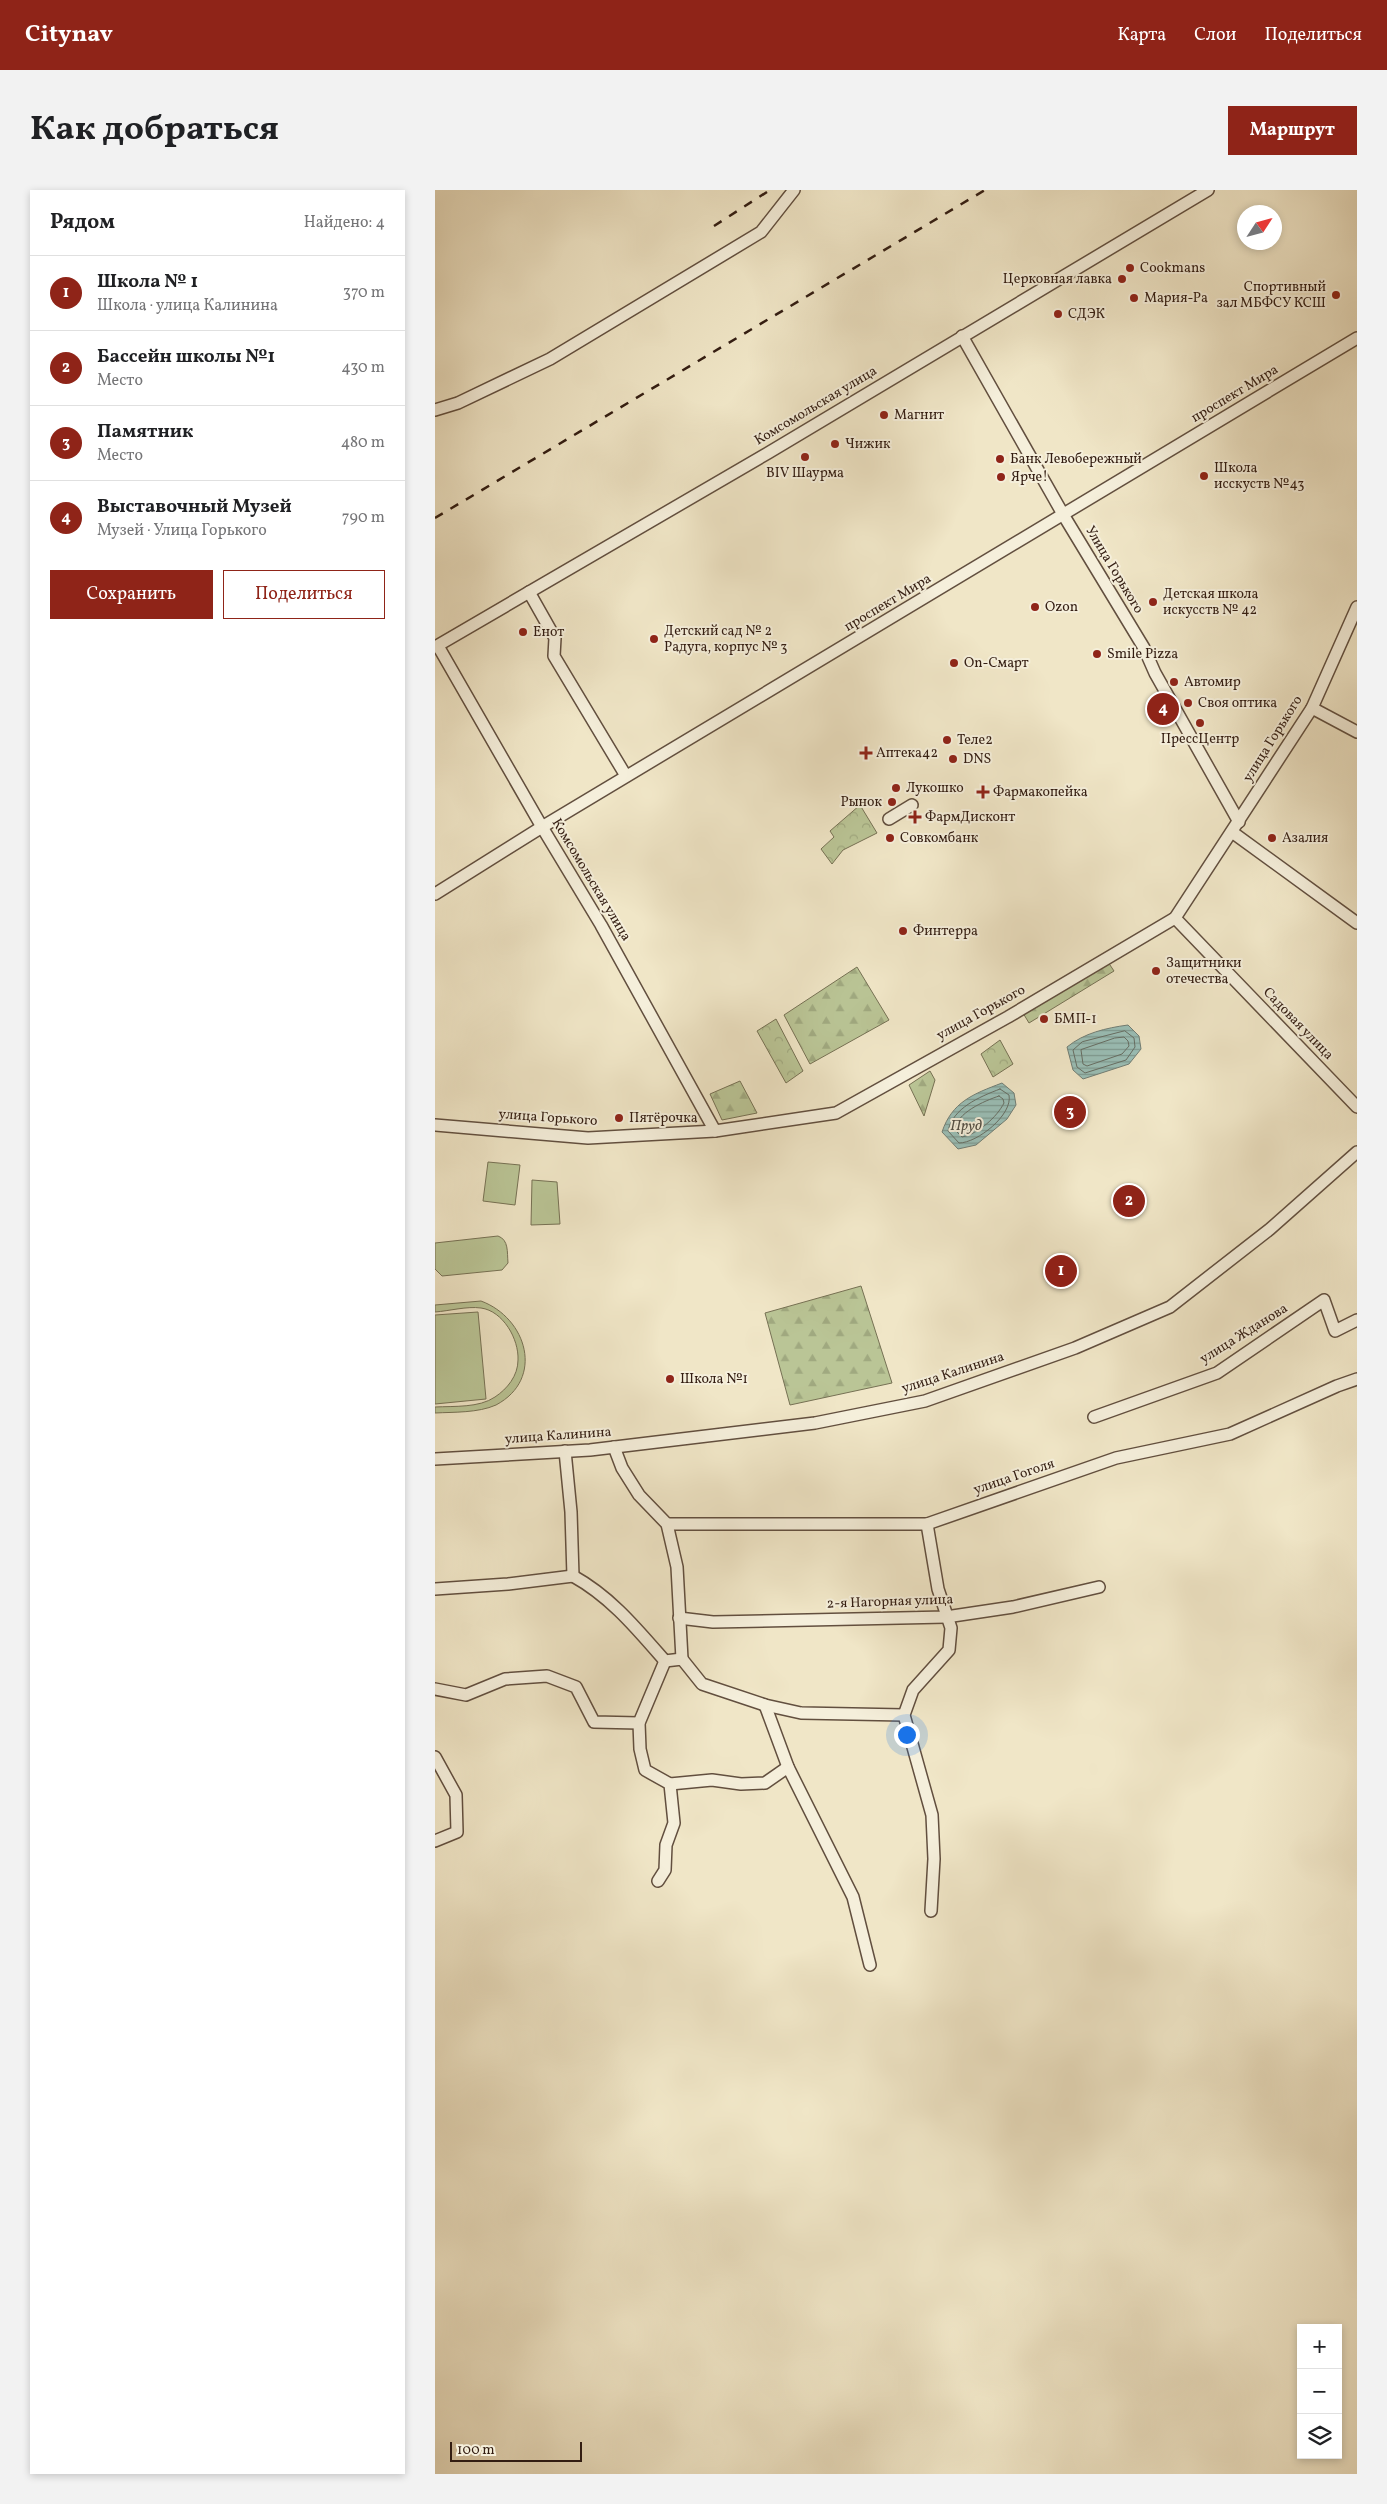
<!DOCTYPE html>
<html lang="ru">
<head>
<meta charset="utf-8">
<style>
	:root { --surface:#fff; --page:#f2f2f2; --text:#202124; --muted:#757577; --line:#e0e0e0; --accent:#8f2418 }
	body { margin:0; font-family:Vollkorn,serif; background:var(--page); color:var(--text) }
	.controls { position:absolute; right:15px; bottom:15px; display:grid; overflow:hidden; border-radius:0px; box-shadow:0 2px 8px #0003 }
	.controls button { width:45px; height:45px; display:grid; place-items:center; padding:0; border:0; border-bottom:1px solid var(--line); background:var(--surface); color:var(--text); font:25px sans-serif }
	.compass { position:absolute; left:802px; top:15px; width:45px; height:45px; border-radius:50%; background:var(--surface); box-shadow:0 2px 8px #0003; rotate:54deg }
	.scale { position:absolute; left:15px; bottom:12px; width:132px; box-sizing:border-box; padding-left:5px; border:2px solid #331d12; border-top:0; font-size:14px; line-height:18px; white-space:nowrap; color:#331d12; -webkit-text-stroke:4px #f5efdb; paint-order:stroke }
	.you { position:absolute; left:471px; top:1544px; width:18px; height:18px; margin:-12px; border:4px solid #fff; border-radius:50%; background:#1a73e8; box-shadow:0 0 0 8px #1a73e833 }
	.badge { display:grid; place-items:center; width:32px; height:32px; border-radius:50%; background:var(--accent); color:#fff; font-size:16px; font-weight:700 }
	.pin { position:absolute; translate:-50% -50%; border:2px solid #fff; box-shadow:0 1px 5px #0006 }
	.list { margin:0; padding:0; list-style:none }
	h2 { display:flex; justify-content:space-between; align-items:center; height:65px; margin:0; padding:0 20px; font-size:21px }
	h2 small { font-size:16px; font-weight:400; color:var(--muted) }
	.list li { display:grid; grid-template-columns:32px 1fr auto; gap:15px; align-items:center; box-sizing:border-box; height:75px; padding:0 20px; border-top:1px solid var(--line) }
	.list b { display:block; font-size:19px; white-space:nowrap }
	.list p { margin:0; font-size:16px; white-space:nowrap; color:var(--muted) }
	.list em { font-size:16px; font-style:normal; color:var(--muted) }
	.actions { display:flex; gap:10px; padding:15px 20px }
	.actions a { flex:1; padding:11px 0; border:1px solid var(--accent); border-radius:0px; text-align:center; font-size:18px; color:var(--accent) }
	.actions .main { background:var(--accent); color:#fff }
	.icon { flex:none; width:28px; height:28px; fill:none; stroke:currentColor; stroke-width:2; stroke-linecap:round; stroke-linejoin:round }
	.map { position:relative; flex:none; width:922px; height:2284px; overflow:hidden; border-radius:0px }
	header { display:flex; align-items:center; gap:30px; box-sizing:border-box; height:70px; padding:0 25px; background:var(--accent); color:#fff }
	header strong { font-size:24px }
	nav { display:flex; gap:28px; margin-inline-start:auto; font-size:18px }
	.intro { display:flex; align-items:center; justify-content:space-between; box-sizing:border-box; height:120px; padding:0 30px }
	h1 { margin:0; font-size:35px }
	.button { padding:12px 22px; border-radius:0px; background:var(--accent); color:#fff; font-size:18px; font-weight:700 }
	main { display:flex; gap:30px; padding:0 30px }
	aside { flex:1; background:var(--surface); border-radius:0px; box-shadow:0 2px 8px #0003 }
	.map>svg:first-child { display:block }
	.forest { fill:url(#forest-firs); stroke:#767154 }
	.park { fill:url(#park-crowns); stroke:#767154 }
	.pitch { fill:#bac596; stroke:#767154 }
	.water { fill:url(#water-rules); stroke:#717e75 }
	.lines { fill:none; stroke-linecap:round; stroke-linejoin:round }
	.shore { stroke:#666e64; stroke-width:1 }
	.minor-casing { stroke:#624f3f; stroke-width:14 }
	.minor { stroke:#f5efdb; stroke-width:11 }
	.rail { stroke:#331d12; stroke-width:2.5; stroke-dasharray:9 9; stroke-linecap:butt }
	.poi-dot { fill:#8f2418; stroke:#f5efdb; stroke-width:2 }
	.labels { text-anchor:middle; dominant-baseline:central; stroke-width:4; stroke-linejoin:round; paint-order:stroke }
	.poi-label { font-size:14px; fill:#331d12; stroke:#f5efdb; text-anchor:start }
	.street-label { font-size:14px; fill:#331d12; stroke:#f5efdb }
	.water-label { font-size:15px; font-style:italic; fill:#524e44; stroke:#f5efdb }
</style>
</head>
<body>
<header>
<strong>Citynav</strong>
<nav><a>Карта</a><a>Слои</a><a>Поделиться</a></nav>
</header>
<div class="intro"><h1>Как добраться</h1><a class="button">Маршрут</a></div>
<main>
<aside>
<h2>Рядом<small>Найдено: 4</small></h2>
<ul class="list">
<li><span class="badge">1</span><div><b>Школа № 1</b><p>Школа · улица Калинина</p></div><em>370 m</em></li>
<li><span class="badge">2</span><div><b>Бассейн школы №1</b><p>Место</p></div><em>430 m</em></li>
<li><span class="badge">3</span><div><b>Памятник</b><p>Место</p></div><em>480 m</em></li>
<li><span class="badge">4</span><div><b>Выставочный Музей</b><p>Музей · Улица Горького</p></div><em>790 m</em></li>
</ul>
<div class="actions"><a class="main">Сохранить</a><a>Поделиться</a></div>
</aside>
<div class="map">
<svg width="922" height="2284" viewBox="0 0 922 2284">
	<defs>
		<pattern id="forest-firs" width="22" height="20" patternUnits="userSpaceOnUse" patternTransform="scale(1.25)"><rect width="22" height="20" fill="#bac596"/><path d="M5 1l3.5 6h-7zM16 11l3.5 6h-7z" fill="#a0a980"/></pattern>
		<pattern id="park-crowns" width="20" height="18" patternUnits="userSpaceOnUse" patternTransform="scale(1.25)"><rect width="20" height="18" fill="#bac596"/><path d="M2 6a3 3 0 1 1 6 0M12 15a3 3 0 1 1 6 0" fill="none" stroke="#a0a980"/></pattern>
		<pattern id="water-rules" width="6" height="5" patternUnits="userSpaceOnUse" patternTransform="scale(1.25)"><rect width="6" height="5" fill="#9abfb7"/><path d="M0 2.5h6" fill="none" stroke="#7e9b93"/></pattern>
	</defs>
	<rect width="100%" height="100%" fill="#f0e6c7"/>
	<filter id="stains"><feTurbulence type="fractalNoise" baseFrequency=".004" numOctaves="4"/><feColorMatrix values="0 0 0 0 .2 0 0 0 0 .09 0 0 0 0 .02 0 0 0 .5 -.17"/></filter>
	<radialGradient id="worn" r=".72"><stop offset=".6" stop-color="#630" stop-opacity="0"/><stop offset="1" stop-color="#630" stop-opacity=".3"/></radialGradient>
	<g class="forest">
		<polygon points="673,772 679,781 594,833 588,823"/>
		<polygon points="422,777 454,830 375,874 349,825"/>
		<polygon points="495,881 500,890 489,926 474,895"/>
		<polygon points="305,891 322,923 287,930 275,904"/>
		<polygon points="426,1096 457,1193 355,1215 330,1123"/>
	</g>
	<g class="park">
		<polygon points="425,615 442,643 408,660 397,674 386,659 399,647 395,641"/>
		<polygon points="341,829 368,881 351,893 322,841"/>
		<polygon points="565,850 578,874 558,887 546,864"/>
	</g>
	<g class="pitch">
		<polygon points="53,972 85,975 80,1015 48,1011"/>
		<polygon points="97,990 122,992 125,1034 96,1035"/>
		<path d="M63 1046C74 1050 72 1062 73 1073L67 1080 7 1086 0 1079V1053Z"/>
		<path d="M46 1111C92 1128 110 1189 61 1215 43 1223 19 1222 0 1223V1217C19 1216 44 1218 60 1207 72 1199 83 1186 83 1170 84 1149 68 1121 46 1118 32 1116 14 1121 0 1122V1115Z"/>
		<polygon points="43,1122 51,1209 0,1214 0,1125"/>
	</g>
	<g class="water">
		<path d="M693 835 704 846 706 859 694 874 648 889 638 880 632 857C649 843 671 838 693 835Z"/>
		<path d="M567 893 579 903 581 915 572 929 541 955 523 959 507 942C517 912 538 904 567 893Z"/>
	</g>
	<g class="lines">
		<g class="shore">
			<polygon points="690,841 699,848 700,857 691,870 650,883 642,877 638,860 647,852"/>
			<polygon points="680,848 689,847 693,851 694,856 687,864 652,876 648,874 646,860"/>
			<path d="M565 899 574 905C578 925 542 953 524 953L513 941C518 918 544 907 565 899Z"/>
			<path d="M564 906 568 909 569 913C562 927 543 944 527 947L520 940C521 923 549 911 564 906Z"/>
		</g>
		<g class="minor-casing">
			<g id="minor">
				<polyline points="527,146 629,326 709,458 720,483 804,632"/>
				<polyline points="0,220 23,213 115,169 326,42 359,0"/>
				<polyline points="94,402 120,448 119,466 191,586"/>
				<polyline points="3,456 107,637 166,735 280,941"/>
				<polyline points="0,457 333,263 773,0"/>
				<polyline points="877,518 922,542"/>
				<polyline points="454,629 477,615"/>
				<polyline points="797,642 922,733"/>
				<polyline points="0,704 107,637 922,148"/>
				<polyline points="740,728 922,917"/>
				<polyline points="0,935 153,948 280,941 401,923 573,827 740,728 877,518 922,417"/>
				<polyline points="659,1227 782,1183 889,1110 900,1141 922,1130"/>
				<polyline points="179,1257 187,1278 204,1305 232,1334 242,1377 247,1469"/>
				<polyline points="130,1261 136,1322 138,1386"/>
				<polyline points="0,1269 155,1260 380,1233 490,1211 640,1158 735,1117 835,1039 922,962"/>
				<polyline points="232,1334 492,1334 681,1268 795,1244 902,1196 922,1189"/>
				<polyline points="492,1334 503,1399 516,1438 514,1460 478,1500 469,1525 497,1625 499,1669 496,1721"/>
				<path d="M138 1386C176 1407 202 1439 230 1471L247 1469 267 1494 330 1515 366 1523 469 1525"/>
				<polyline points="0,1399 73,1394 138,1386"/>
				<polyline points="244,1428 278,1432 511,1427 578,1417 664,1397"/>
				<polyline points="0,1499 31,1505 70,1489 112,1486 141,1497 159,1532 204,1533"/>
				<polyline points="330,1515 353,1577 418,1707 435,1775"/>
				<polyline points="0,1567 21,1605 22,1642 0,1651"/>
				<polyline points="235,1594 277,1590 306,1594 330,1593 353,1577"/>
				<polyline points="223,1691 230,1680 231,1655 239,1633 235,1594 210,1580 205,1559 204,1533 230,1471"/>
			</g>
		</g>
		<use href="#minor" class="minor"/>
		<g class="rail">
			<polyline points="279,36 335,0"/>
			<polyline points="0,328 550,0"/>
		</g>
	</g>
	<g class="poi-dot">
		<circle cx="695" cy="78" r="5"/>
		<circle cx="687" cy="89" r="5"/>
		<circle cx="901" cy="105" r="5"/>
		<circle cx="699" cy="108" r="5"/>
		<circle cx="623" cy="124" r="5"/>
		<circle cx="449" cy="225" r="5"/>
		<circle cx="400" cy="254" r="5"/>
		<circle cx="370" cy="267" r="5"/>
		<circle cx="565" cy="269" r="5"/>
		<circle cx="769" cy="286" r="5"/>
		<circle cx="566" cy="287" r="5"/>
		<circle cx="718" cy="412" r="5"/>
		<circle cx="600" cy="417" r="5"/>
		<circle cx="88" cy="442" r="5"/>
		<circle cx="219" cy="449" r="5"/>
		<circle cx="662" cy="464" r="5"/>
		<circle cx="519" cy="473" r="5"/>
		<circle cx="739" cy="492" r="5"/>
		<circle cx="753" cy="513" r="5"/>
		<circle cx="765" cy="533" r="5"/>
		<circle cx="512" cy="550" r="5"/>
		<path d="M428.5 555.5h5v5h5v5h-5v5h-5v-5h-5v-5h5z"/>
		<circle cx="518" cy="569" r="5"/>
		<circle cx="461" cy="598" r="5"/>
		<path d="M545.5 594.5h5v5h5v5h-5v5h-5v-5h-5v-5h5z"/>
		<circle cx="457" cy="612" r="5"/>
		<path d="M477.5 619.5h5v5h5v5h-5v5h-5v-5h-5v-5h5z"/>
		<circle cx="455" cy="648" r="5"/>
		<circle cx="837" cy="648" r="5"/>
		<circle cx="468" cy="741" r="5"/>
		<circle cx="721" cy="781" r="5"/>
		<circle cx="609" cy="829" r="5"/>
		<circle cx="184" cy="928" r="5"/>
		<circle cx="235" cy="1189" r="5"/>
	</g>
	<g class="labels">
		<g class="poi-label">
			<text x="705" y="78">Cookmans</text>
			<text x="677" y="89" text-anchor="end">Церковная лавка</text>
			<text x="891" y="97" text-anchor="end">Спортивный<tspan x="891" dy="16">зал МБФСУ КСШ</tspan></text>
			<text x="709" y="108">Мария-Ра</text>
			<text x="633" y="124">СДЭК</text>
			<text x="459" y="225">Магнит</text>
			<text x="410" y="254">Чижик</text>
			<text x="575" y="269">Банк Левобережный</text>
			<text x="779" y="278">Школа<tspan x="779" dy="16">исскуств №43</tspan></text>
			<text x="370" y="283" text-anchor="middle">BIV Шаурма</text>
			<text x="576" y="287">Ярче!</text>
			<text x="728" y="404">Детская школа<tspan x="728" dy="16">искусств № 42</tspan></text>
			<text x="610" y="417">Ozon</text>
			<text x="229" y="441">Детский сад № 2<tspan x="229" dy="16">Радуга, корпус № 3</tspan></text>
			<text x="98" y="442">Енот</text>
			<text x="672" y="464">Smile Pizza</text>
			<text x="529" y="473">On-Смарт</text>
			<text x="749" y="492">Автомир</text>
			<text x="763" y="513">Своя оптика</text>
			<text x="765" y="549" text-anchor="middle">ПрессЦентр</text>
			<text x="522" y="550">Теле2</text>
			<text x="441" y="563">Аптека42</text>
			<text x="528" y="569">DNS</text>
			<text x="471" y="598">Лукошко</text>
			<text x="558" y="602">Фармакопейка</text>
			<text x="447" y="612" text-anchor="end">Рынок</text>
			<text x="490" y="627">ФармДисконт</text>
			<text x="465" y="648">Совкомбанк</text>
			<text x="847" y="648">Азалия</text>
			<text x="478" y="741">Финтерра</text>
			<text x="731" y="773">Защитники<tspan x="731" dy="16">отечества</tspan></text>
			<text x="619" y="829">БМП-1</text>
			<text x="194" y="928">Пятёрочка</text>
			<text x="245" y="1189">Школа №1</text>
		</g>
		<g class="street-label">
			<text transform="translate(800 204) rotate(-31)">проспект Мира</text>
			<text transform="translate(381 216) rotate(-31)">Комсомольская улица</text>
			<text transform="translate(679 380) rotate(59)">Улица Горького</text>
			<text transform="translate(453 413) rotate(-31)">проспект Мира</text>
			<text transform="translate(838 549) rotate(-58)">улица Горького</text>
			<text transform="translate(156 690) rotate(59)">Комсомольская улица</text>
			<text transform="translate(546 823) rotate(-29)">улица Горького</text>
			<text transform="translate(863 834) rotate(46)">Садовая улица</text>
			<text transform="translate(113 928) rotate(4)">улица Горького</text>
			<text transform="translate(809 1144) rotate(-32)">улица Жданова</text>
			<text transform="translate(518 1183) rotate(-18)">улица Калинина</text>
			<text transform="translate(123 1246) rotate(-4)">улица Калинина</text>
			<text transform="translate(579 1287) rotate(-19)">улица Гоголя</text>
			<text transform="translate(455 1412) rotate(-2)">2-я Нагорная улица</text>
		</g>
		<g class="water-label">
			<text x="531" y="936">Пруд</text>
		</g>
	</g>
	<rect width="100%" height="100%" filter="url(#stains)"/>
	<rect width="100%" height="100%" fill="url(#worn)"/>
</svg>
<div class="controls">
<button>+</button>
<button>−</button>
<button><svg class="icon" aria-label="layers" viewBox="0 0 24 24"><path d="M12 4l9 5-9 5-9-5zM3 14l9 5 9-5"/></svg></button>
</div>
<svg class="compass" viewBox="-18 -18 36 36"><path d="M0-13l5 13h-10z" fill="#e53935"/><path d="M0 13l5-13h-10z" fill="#757577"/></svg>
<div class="scale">100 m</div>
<div class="you"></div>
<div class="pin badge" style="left:626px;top:1081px">1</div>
<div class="pin badge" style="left:694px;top:1011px">2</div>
<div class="pin badge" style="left:635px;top:922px">3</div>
<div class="pin badge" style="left:728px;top:519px">4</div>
</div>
</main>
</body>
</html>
